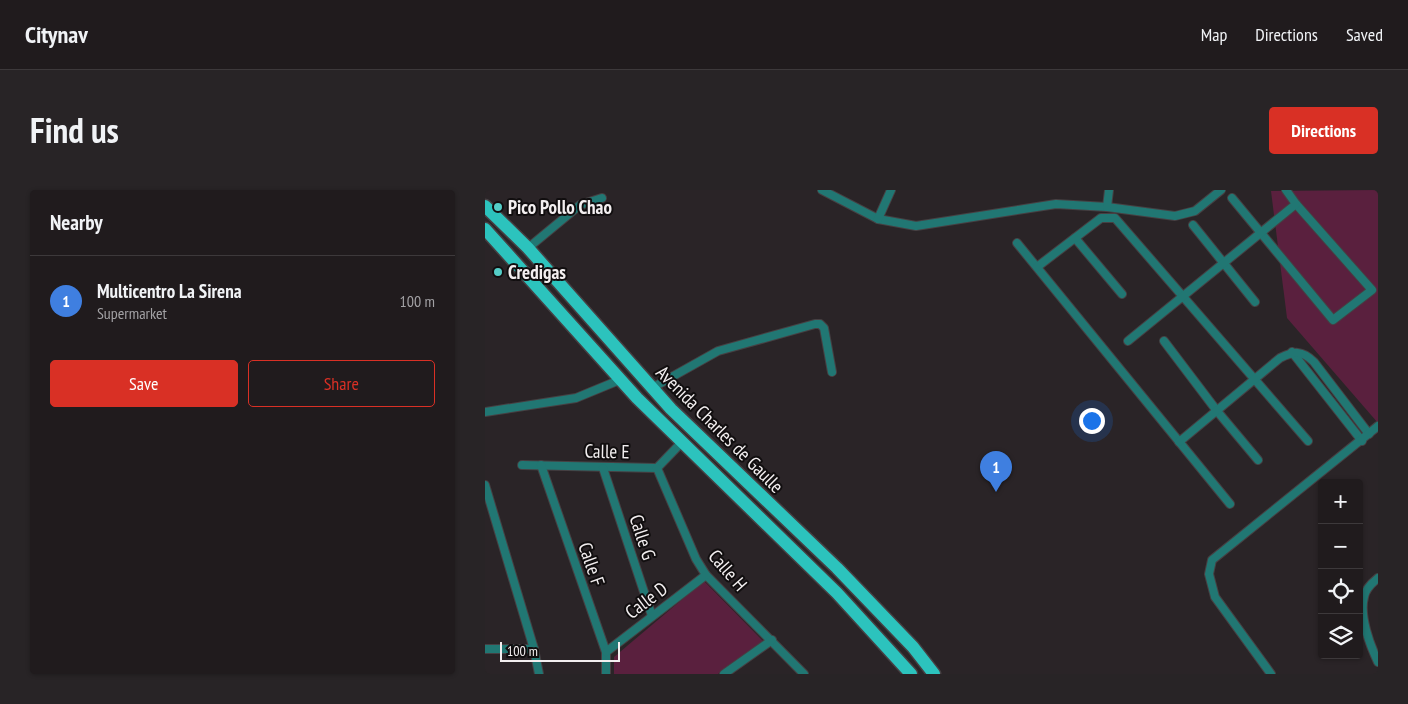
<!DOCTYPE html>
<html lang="en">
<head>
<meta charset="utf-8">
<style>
	:root { --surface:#201b1d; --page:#282426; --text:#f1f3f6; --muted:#a2a1a4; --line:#3d393b; --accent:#d93025 }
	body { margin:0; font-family:"PT Sans Narrow",sans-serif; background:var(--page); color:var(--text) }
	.controls { position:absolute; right:15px; bottom:15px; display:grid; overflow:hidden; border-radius:5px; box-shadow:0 1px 4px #0004 }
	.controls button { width:45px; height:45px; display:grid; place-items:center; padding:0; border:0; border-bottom:1px solid var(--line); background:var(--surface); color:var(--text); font:25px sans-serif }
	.scale { position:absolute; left:15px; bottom:12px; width:120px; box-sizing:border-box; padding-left:5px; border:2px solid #f3eff0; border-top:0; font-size:14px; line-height:18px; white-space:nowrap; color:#f3eff0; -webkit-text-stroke:4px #110e0f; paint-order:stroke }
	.you { position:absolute; left:606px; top:230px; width:18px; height:18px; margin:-12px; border:4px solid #fff; border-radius:50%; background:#1a73e8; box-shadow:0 0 0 8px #1a73e833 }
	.badge { display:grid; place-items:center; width:32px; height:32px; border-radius:50%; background:var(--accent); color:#fff; font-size:16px; font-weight:700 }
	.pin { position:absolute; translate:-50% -41px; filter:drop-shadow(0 1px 2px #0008) }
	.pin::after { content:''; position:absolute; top:26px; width:18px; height:15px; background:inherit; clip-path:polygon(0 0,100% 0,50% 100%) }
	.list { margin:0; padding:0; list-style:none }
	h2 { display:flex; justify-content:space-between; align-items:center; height:65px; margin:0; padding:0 20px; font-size:21px }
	h2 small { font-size:16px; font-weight:400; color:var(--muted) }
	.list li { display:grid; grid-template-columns:32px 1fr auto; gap:15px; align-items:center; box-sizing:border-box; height:90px; padding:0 20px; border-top:1px solid var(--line) }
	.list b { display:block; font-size:19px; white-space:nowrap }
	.list p { margin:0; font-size:16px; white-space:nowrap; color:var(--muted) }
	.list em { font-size:16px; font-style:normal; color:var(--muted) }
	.actions { display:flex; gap:10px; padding:15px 20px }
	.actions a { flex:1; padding:11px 0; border:1px solid var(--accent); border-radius:5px; text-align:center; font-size:18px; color:var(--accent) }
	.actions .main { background:var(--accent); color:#fff }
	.icon { flex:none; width:28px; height:28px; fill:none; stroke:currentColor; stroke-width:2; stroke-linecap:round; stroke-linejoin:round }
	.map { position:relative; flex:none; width:893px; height:484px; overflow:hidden; border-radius:5px }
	header { display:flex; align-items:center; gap:30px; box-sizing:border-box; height:70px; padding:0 25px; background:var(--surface); border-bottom:1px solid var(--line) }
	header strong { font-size:24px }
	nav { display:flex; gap:28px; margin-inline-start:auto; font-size:18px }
	.intro { display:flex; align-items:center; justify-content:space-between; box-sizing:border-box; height:120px; padding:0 30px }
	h1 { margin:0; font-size:35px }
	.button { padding:12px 22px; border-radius:5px; background:var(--accent); color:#fff; font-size:18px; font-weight:700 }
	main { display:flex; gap:30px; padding:0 30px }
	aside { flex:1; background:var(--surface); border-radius:5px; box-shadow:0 1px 4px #0004 }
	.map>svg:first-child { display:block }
	.green { fill:#5a203e }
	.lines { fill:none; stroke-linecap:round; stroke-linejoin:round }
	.minor-casing { stroke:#464043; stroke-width:10 }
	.primary-casing { stroke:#464043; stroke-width:15 }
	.minor { stroke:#217773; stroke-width:8 }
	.primary { stroke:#2cc3bd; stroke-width:12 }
	.poi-dot { fill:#54cdc7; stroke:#110e0f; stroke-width:2 }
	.labels { text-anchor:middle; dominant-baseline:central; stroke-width:4; stroke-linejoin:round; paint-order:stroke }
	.poi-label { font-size:19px; font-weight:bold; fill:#f3eff0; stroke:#110e0f; text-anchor:start }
	.street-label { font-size:19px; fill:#f3eff0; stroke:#110e0f }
</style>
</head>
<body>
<header>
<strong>Citynav</strong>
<nav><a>Map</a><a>Directions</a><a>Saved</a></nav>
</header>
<div class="intro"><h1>Find us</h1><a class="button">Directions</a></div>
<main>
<aside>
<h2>Nearby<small></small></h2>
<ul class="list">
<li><span class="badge" style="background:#3f7fe0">1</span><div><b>Multicentro La Sirena</b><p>Supermarket</p></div><em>100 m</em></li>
</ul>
<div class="actions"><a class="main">Save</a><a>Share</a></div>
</aside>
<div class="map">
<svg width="893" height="484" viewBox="0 0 893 484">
	<rect width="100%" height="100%" fill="#2a2427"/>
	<g class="green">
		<polygon points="893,0 893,233 802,128 786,1"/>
		<polygon points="219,391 278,451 233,484 129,484 129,467"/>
	</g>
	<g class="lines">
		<g class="minor-casing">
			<g id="minor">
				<polyline points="337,0 393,29 431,36 571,14 622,17 690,26 710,21 736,0"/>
				<polyline points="747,8 848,130 887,100 811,14"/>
				<polyline points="622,17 624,0"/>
				<polyline points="393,29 406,0"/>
				<polyline points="708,35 770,112"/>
				<polyline points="590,48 637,104"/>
				<polyline points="532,53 745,314"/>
				<polyline points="43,58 95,15 117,8"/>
				<polyline points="552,77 616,28 630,28 823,251"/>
				<polyline points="643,151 811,14 801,0"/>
				<polyline points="679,151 732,221 773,270"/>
				<polyline points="807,162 877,251"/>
				<polyline points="167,198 233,161 330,134 335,134 339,138 347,182"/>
				<polyline points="0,222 91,208 137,189"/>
				<path d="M694 252 795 168C809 161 817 160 829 172L884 244"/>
				<polyline points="37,275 172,278 197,252"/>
				<polyline points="56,275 121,462 121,484"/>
				<polyline points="118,278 167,426"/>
				<polyline points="172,278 211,369 221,385 319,484"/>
				<polyline points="0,295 49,459 54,484"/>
				<path d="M893 388C888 392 880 400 879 407 874 426 885 455 893 472"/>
				<polyline points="0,459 49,459"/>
				<polyline points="121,462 221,385"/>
				<polyline points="239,484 287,450"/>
				<polyline points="786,484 730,407 724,384 727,370 893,236"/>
			</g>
		</g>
		<g class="primary-casing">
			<g id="primary">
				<polyline points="0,16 43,58 186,219 352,378 428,457 449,484"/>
				<polyline points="0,39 152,208 352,403 426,484"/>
			</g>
		</g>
		<use href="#minor" class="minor"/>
		<use href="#primary" class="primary"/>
	</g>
	<g class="poi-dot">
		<circle cx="13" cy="17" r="5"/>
		<circle cx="13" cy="82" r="5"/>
	</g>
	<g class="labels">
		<g class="poi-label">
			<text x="23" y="17">Pico Pollo Chao</text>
			<text x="23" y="82">Credigas</text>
		</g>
		<g class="street-label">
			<text transform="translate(235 239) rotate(45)">Avenida Charles de Gaulle</text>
			<text transform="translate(122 261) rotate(1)">Calle E</text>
			<text transform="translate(158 347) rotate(72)">Calle G</text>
			<text transform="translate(107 374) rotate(71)">Calle F</text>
			<text transform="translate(243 380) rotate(49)">Calle H</text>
			<text transform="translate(161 410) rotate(-37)">Calle D</text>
		</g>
	</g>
</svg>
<div class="controls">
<button>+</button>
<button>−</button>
<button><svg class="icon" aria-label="locate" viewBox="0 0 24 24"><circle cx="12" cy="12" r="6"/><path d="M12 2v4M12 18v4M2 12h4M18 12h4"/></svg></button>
<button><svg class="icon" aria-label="layers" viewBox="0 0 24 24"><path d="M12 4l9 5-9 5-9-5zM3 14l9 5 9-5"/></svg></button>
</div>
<div class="scale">100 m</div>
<div class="you"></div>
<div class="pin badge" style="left:511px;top:302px;background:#3f7fe0">1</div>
</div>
</main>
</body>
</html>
